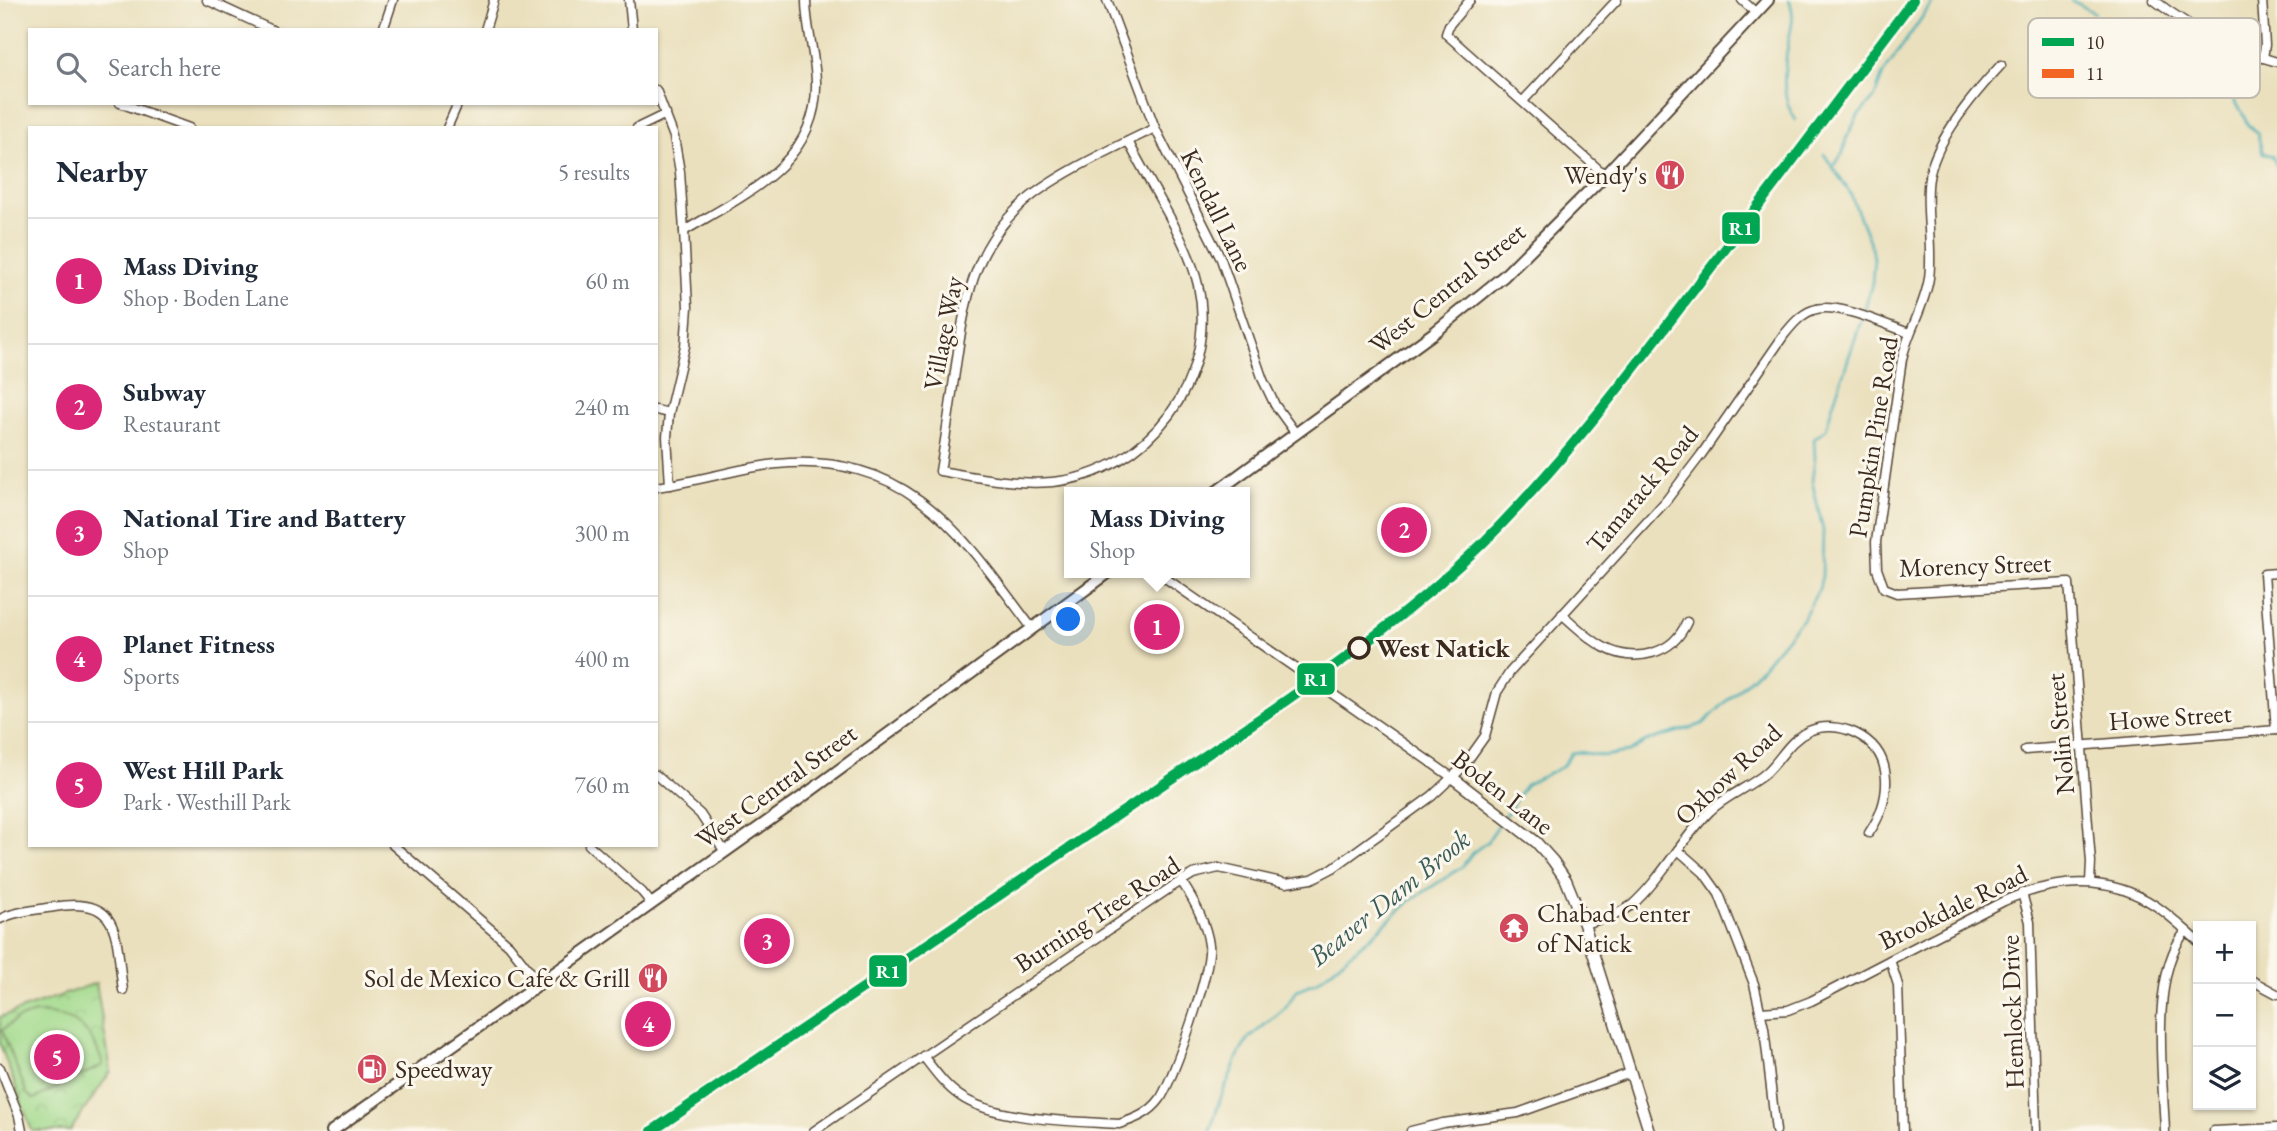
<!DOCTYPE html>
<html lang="en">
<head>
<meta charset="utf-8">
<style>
	:root { --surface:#fff; --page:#f6f6f7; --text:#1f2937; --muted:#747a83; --line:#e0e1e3; --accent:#db2777 }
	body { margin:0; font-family:"EB Garamond",serif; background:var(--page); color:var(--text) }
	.controls { position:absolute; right:21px; bottom:21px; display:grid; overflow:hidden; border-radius:0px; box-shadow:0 2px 5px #0004 }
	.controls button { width:63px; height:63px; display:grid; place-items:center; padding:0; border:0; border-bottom:2px solid var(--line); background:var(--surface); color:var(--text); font:35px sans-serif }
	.you { position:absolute; left:1069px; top:620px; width:24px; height:24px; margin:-18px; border:5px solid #fff; border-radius:50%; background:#1a73e8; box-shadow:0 0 0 10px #1a73e833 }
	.badge { display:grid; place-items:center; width:46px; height:46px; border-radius:50%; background:var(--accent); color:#fff; font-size:23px; font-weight:700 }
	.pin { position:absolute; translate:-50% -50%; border:4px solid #fff; box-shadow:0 2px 7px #0006 }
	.popup { position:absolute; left:1064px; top:487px; width:186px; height:91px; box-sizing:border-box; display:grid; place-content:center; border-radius:0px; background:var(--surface); filter:drop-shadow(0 2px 5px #0005); font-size:23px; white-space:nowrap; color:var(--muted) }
	.popup b { font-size:26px; color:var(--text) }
	.popup::after { content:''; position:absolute; left:50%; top:100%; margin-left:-14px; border:14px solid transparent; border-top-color:var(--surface) }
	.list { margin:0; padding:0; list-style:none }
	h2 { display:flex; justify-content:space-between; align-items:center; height:91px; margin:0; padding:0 28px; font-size:30px }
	h2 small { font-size:23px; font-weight:400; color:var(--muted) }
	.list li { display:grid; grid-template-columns:46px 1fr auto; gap:21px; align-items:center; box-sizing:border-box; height:126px; padding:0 28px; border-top:2px solid var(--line) }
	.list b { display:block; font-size:26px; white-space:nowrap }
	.list p { margin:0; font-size:23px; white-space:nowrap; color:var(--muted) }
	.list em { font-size:23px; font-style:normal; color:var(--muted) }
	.icon { flex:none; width:38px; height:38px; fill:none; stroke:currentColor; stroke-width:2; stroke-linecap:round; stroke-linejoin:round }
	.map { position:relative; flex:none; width:2277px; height:1131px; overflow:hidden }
	.search { position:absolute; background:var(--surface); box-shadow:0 2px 5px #0004; left:28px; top:28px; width:630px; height:77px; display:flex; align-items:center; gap:18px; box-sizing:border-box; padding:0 24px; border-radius:0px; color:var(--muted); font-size:26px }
	.panel { position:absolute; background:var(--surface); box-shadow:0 2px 5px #0004; left:28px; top:126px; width:630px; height:721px; border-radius:0px }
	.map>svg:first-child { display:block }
	.park { fill:url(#park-crowns); stroke:#6e8254; stroke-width:2 }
	.pitch { fill:#a1d98b; stroke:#6e8254; stroke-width:2 }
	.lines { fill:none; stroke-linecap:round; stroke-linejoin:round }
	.stream { stroke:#39aab4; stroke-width:2.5 }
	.minor-casing { stroke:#554536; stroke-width:11 }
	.tertiary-casing { stroke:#554536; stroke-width:13 }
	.secondary-casing { stroke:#554536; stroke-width:14 }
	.minor { stroke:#fff; stroke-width:8 }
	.tertiary { stroke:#fff; stroke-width:10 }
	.secondary { stroke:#fff; stroke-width:10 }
	.rail-1-casing { stroke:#fbf7ec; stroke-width:16 }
	.rail-1 { stroke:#00a651; stroke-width:10 }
	.stop-dot { fill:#fbf7ec; stroke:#3b2a1e; stroke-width:3.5 }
	.labels { text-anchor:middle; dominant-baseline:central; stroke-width:6; stroke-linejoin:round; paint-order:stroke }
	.poi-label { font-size:26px; fill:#3b2a1e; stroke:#fbf7ec; text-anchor:end }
	.street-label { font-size:26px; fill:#3b2a1e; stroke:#fbf7ec }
	.stop-label { font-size:26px; font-weight:bold; fill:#3b2a1e; stroke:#fbf7ec; text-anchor:start }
	.water-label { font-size:28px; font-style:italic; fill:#3a5d5a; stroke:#fbf7ec }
	.key { fill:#fbf7ec; stroke:#c1baae; stroke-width:2 }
	.key-label { font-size:19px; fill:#3b2a1e }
	.line-badge { stroke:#fbf7ec; stroke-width:2.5 }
	.badge-label { font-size:19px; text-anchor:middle; font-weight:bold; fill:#fff }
</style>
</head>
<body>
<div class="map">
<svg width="2277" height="1131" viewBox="0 0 2277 1131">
	<defs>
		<pattern id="park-crowns" width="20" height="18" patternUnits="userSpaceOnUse" patternTransform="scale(1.75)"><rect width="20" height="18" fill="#a1d98b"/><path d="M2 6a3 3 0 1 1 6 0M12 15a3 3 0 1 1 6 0" fill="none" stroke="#8cba78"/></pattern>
	</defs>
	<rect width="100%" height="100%" fill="#fbf7ec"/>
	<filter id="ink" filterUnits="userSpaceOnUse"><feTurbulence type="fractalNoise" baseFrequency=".0143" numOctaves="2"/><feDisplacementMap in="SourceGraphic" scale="14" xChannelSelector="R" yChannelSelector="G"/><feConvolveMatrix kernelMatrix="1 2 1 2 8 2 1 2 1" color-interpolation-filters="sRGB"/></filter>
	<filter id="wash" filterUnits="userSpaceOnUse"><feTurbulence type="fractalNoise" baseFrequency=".00686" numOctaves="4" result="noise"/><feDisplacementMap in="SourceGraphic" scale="28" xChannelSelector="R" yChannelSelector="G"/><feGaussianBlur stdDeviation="1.57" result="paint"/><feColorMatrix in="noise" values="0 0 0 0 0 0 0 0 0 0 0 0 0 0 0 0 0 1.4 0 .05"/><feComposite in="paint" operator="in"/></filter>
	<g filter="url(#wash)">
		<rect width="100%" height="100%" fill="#eae0bd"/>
		<polygon class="park" points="96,983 111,1071 70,1131 32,1131 0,1044 0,1017"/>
		<path class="pitch" d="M35 1013C74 1014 92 1028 103 1065L34 1099 27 1094 2 1030 17 1019Z"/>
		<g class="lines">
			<g class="stream">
				<path d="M1789 0C1796 17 1791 27 1788 44 1784 68 1780 100 1796 120"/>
				<polyline points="2071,0 2095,13"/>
				<polyline points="2107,19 2154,42 2192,68 2205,72 2228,91 2241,110 2247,124 2257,133 2263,153 2272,156 2277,167"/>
				<polyline points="1824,154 1850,193 1872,248 1874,258 1872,283 1864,312"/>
				<polyline points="1834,165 1843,153 1846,139 1858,116 1874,98 1883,74 1934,0"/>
				<polyline points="1506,815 1525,785 1562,767 1571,753 1578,752 1604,756 1621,753 1629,752 1647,741 1703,724 1762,667 1803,618 1819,589 1822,576 1823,530 1812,481 1815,458 1814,439 1826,429 1833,404 1862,318"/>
				<polyline points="1210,1131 1221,1097 1239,1054 1249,1038 1285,1008 1297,990 1318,981 1375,933 1410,901 1462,867 1472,853 1487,842 1502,820"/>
			</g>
		</g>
	</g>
	<g filter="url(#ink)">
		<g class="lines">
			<g class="minor-casing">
				<g id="minor">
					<polyline points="207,0 272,30"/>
					<polyline points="629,0 632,30"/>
					<polyline points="1107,0 1155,128 1221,259 1263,380 1275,405 1296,434"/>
					<polyline points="1470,0 1449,25 1446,34 1605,175"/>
					<polyline points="1742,0 1756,13"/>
					<path d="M2154 0C2190 28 2233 50 2277 62"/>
					<polyline points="2262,0 2265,45 2263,58"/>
					<polyline points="383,30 393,0"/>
					<polyline points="485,30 494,0"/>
					<path d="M2001 65C1973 95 1930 145 1928 187 1926 217 1933 249 1929 278 1925 306 1908 331 1902 359L1876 542 1877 569 1884 588 1897 593 2069 583 2091 862 2090 882"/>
					<path d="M656 90 674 137 680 172 684 231C744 195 819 163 816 81 815 54 806 27 806 0"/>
					<polyline points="1523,101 1617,0"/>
					<polyline points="120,103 189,128"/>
					<polyline points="447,128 458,103"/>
					<polyline points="637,128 666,114"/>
					<path d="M1128 141C1149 184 1188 240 1198 285 1219 379 1148 473 1052 482 1014 485 977 477 940 471 946 436 951 400 956 365 965 303 972 250 1021 205 1052 176 1116 147 1155 128"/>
					<polyline points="656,410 669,413"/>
					<polyline points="670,485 667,437 669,413 685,346 688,307 684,231"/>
					<path d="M656 487C697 482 737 468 777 464 910 452 962 535 1032 628"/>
					<polyline points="1158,573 1301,672"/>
					<path d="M1562 614C1587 637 1614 664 1652 653 1669 648 1679 639 1687 622"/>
					<polyline points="1327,690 1453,778"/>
					<polyline points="2276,730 2264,574 2277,573"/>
					<polyline points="2025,750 2277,730"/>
					<polyline points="656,775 700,814 725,852"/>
					<polyline points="393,845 509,945 539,983"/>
					<polyline points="589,845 642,892 652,904"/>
					<polyline points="1678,850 1704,873 1719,894 1754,984 1764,1028 1776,1131"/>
					<polyline points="2022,893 2030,922 2036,1131"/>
					<path d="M0 919C16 911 36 910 54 907 123 895 115 937 123 990"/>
					<path d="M1584 924 1615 915 1632 905C1662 878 1681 840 1710 811 1727 795 1750 787 1767 772 1782 758 1789 740 1809 731 1823 725 1840 726 1855 733 1897 753 1891 801 1869 833"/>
					<polyline points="1890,960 1898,985 1903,1131"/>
					<polyline points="2251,980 2277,994"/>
					<path d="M1761 1012 1788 1010 1811 1001 2004 901C2054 879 2108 874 2156 906 2171 916 2184 929 2198 941"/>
					<path d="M923 1056C934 1070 945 1086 960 1096 995 1121 1076 1121 1119 1124 1135 1119 1150 1113 1160 1099 1174 1078 1212 969 1209 945 1206 922 1194 900 1181 881"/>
					<polyline points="0,1068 19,1116 22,1131"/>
					<path d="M814 1131 1170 888 1193 874 1219 868 1286 883 1312 879 1333 868 1432 796 1463 767 1485 736 1497 692 1510 672 1665 502 1701 455 1784 335C1792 325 1801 314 1813 310 1836 301 1886 325 1909 333"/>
					<polyline points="1411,1131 1443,1123 1518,1113 1630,1073"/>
					<path d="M2165 1131C2163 1076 2149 974 2186 931"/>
					<polyline points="2214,1131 2277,1128"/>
				</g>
			</g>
			<g class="tertiary-casing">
				<polyline id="tertiary" points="1453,778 1536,842 1553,861 1566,880 1584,924 1649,1131"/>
			</g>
			<g class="secondary-casing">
				<g id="secondary">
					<polyline points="1216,492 1435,332 1504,276 1605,175 1768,0"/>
					<polyline points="332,1131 802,797 1108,573"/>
				</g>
			</g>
			<use href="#minor" class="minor"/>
			<use href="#tertiary" class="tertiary"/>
			<use href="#secondary" class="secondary"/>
			<g class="rail-1-casing">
				<path id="rail-1" d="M652 1131 1274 709C1347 658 1418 606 1482 544 1558 468 1624 382 1689 296 1765 198 1839 99 1913 0"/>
			</g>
			<use href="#rail-1" class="rail-1"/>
		</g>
	</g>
	<defs>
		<g id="restaurant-disc" transform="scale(1.575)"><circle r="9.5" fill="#d1495b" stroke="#fbf7ec"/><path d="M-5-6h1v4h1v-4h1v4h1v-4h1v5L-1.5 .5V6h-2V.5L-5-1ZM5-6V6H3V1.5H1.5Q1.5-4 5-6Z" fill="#fff"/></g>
		<g id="temple-disc" transform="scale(1.575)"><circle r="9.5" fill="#d1495b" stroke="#fbf7ec"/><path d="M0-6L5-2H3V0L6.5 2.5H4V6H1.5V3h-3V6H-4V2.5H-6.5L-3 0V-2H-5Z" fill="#fff"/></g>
		<g id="fuel-disc" transform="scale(1.575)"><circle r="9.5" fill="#d1495b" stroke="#fbf7ec"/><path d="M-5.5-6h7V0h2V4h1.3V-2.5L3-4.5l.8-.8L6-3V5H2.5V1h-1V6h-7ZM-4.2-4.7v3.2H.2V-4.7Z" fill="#fff"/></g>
	</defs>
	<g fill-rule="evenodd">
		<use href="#restaurant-disc" x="1670" y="175"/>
		<use href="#temple-disc" x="1514" y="928"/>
		<use href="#restaurant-disc" x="653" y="978"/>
		<use href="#fuel-disc" x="372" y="1069"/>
	</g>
	<circle class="stop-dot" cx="1359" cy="648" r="10"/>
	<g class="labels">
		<g class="poi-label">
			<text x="1647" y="175">Wendy's</text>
			<text x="1537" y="913" text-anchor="start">Chabad Center<tspan x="1537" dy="30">of Natick</tspan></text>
			<text x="630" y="978">Sol de Mexico Cafe &amp; Grill</text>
			<text x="395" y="1069" text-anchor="start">Speedway</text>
		</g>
		<g class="street-label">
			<text transform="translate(1217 210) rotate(64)">Kendall Lane</text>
			<text transform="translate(1447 288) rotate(-39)">West Central Street</text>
			<text transform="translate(943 333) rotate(-79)">Village Way</text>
			<text transform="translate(1873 437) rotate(-81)">Pumpkin Pine Road</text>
			<text transform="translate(1642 489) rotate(-50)">Tamarack Road</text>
			<text transform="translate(1975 565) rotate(-2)">Morency Street</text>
			<text transform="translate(2170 717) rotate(-4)">Howe Street</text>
			<text transform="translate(2060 734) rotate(-95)">Nolin Street</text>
			<text transform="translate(1728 774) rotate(-43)">Oxbow Road</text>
			<text transform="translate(776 786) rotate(-36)">West Central Street</text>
			<text transform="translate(1503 792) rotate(38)">Boden Lane</text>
			<text transform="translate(1953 907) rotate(-26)">Brookdale Road</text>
			<text transform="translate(1097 914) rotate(-33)">Burning Tree Road</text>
			<text transform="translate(2012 1012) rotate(-92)">Hemlock Drive</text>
		</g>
		<g class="stop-label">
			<text x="1376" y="648">West Natick</text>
		</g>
		<g class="water-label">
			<text transform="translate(1389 897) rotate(-39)">Beaver Dam Brook</text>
		</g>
	</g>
	<rect x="2028" y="18" width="232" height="80" rx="10" class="key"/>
	<rect x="2042" y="38" width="32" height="8" fill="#00a651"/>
	<rect x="2042" y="69" width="32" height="9" fill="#f26522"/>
	<g class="key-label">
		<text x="2086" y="49">10</text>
		<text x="2086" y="80">11</text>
	</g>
	<g class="line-badge">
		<rect x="1721" y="211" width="40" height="34" rx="7" fill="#00a651"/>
		<rect x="1296" y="662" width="40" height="34" rx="7" fill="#00a651"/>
		<rect x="868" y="954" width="40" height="34" rx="7" fill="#00a651"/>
	</g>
	<g class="badge-label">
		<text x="1741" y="235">R1</text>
		<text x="1316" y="686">R1</text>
		<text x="888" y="978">R1</text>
	</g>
</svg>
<div class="controls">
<button>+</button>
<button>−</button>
<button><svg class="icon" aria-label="layers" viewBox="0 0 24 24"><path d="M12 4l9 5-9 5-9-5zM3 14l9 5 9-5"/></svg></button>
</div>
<div class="you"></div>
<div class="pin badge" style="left:1157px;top:627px">1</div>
<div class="popup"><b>Mass Diving</b>Shop</div>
<div class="pin badge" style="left:1404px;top:530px">2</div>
<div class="pin badge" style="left:767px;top:941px">3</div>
<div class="pin badge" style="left:648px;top:1024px">4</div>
<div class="pin badge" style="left:57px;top:1057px">5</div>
<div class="search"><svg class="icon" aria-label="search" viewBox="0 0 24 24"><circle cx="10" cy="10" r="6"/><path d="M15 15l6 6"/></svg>Search here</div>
<section class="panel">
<h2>Nearby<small>5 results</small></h2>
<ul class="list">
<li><span class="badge">1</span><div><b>Mass Diving</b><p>Shop · Boden Lane</p></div><em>60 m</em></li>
<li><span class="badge">2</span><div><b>Subway</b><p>Restaurant</p></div><em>240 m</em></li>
<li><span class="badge">3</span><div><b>National Tire and Battery</b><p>Shop</p></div><em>300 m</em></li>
<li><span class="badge">4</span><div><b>Planet Fitness</b><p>Sports</p></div><em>400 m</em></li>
<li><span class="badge">5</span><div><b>West Hill Park</b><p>Park · Westhill Park</p></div><em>760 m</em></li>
</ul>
</section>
</div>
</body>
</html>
